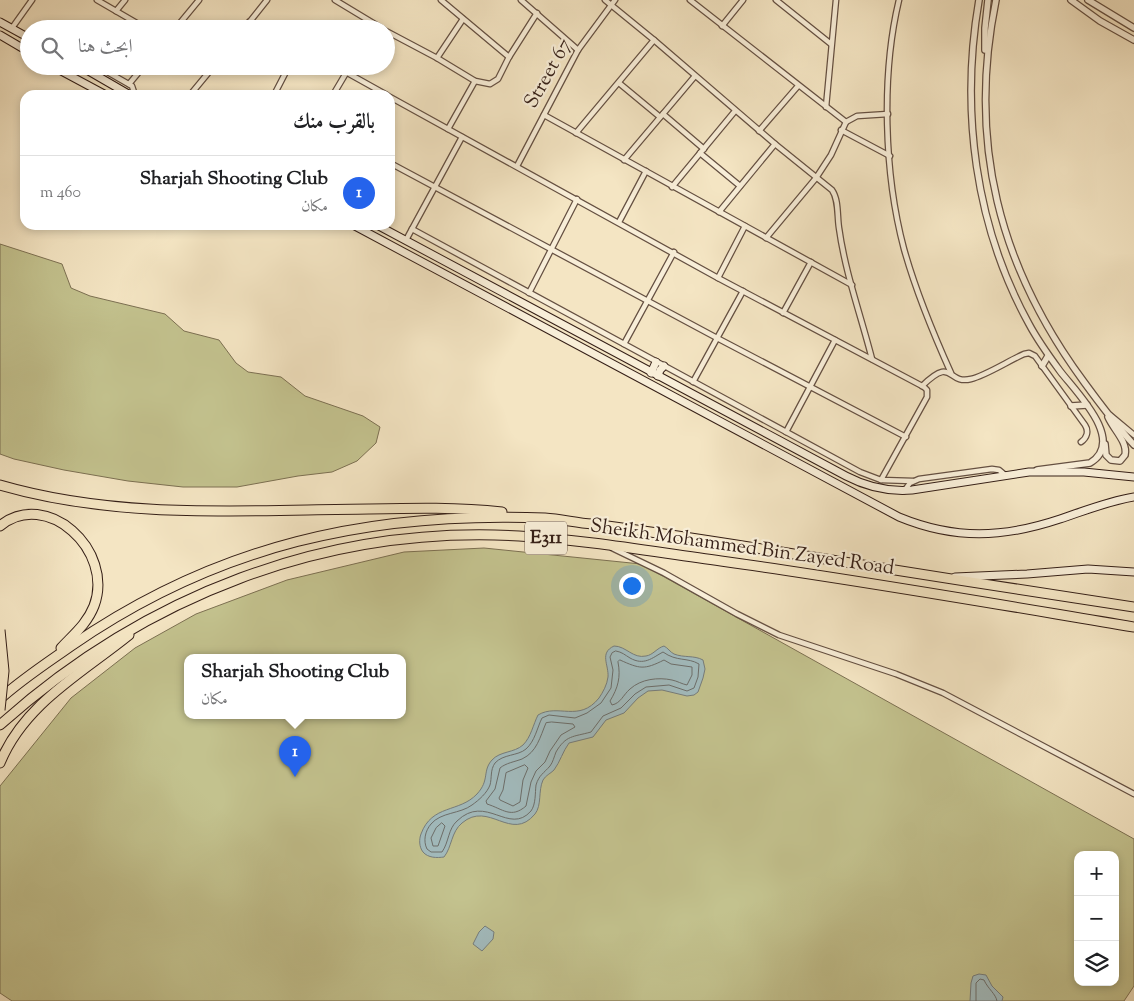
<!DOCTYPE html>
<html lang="ar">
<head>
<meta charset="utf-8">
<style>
	:root { --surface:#fff; --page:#f6f6f6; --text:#202124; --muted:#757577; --line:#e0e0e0; --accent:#2563eb }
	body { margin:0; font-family:"Sorts Mill Goudy",Amiri,serif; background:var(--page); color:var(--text); direction:rtl }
	.controls { position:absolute; right:15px; bottom:15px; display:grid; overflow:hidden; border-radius:10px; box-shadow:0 2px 8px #0003 }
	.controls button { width:45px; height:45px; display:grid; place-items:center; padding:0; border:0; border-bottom:1px solid var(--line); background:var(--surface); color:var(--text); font:25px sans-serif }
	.you { position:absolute; left:631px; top:585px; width:18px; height:18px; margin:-12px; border:4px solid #fff; border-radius:50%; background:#1a73e8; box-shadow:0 0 0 8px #1a73e833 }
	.badge { display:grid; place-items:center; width:32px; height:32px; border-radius:50%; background:var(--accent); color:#fff; font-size:16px; font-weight:700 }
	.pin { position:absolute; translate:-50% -41px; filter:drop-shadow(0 1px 2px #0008) }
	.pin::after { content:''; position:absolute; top:26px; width:18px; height:15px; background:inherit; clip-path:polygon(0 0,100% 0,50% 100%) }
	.popup { position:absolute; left:184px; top:654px; width:222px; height:65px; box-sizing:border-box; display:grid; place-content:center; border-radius:10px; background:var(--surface); filter:drop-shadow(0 1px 4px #0005); font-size:16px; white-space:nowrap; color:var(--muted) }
	.popup b { font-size:19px; color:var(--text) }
	.popup::after { content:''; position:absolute; left:50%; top:100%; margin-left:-10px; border:10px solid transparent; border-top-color:var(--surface) }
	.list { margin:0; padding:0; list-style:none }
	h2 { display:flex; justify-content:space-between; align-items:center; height:65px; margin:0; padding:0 20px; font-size:21px }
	h2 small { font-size:16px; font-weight:400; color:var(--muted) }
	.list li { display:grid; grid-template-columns:32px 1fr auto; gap:15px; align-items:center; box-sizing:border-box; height:75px; padding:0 20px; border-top:1px solid var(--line) }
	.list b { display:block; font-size:19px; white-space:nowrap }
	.list p { margin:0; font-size:16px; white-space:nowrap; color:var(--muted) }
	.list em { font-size:16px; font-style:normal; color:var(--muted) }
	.icon { flex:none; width:28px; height:28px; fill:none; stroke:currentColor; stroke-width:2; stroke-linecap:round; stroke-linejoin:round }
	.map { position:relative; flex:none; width:1134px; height:1001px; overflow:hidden; direction:ltr }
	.search { position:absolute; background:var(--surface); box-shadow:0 2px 8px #0003; left:20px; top:20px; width:375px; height:55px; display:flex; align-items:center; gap:12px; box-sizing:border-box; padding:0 18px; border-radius:28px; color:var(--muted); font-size:19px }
	.panel { position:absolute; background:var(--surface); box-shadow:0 2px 8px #0003; left:20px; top:90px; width:375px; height:140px; border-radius:15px; direction:rtl }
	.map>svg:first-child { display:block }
	.green { fill:#c3c28e; stroke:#7c7052; fill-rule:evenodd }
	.water { fill:#a2bcbf; stroke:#767d7c }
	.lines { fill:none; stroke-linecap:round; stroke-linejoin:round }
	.shore { stroke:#6c6e6b; stroke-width:1 }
	.minor-casing { stroke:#655042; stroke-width:7 }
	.tertiary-casing { stroke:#655042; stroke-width:8 }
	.secondary-casing { stroke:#351f17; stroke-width:9 }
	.motorway-casing { stroke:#351f17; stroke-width:11 }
	.minor { stroke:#f8eed8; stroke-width:4.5 }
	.tertiary { stroke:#f8eed8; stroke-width:5.5 }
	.secondary { stroke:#f8eed8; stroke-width:7 }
	.motorway { stroke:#f4e5c3; stroke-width:9 }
	.motorway-bridge-casing { stroke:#351f17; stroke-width:11; stroke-linecap:butt }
	.motorway-bridge { stroke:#f4e5c3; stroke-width:9 }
	.labels { text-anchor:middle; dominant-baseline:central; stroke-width:4.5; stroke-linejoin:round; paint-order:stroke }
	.shield { fill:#f8eed8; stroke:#705d51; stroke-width:1 }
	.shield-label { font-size:19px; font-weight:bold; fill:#351f17 }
	.street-label { font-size:20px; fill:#351f17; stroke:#f8eed8 }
</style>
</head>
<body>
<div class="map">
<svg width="1134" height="1001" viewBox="0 0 1134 1001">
	<rect width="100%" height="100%" fill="#f4e5c3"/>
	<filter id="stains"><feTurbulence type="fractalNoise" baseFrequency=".004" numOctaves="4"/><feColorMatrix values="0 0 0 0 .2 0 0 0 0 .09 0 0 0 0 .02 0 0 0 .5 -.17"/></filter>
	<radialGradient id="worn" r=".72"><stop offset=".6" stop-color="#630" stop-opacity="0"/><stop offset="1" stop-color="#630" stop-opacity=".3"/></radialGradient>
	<g class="green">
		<polygon points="0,244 62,264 71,288 90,296 165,314 184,331 219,340 236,363 248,372 281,377 305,396 363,416 380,427 376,443 357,461 332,472 298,476 237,487 183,487 128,481 64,470 14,459 0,454"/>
		<path d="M484 548 641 564 1134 839V986L1124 1001H12L0 993V786L71 698 135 648 196 614 287 580 404 552ZM188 658H402V716H188ZM1078 855H1115V982H1078Z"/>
	</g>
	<g class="water">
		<path d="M614 646C626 646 633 659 646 656 653 655 657 648 664 646 668 648 670 652 674 654 684 658 694 655 703 660L705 669 703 678 698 692 694 695 687 696 662 690 648 691 638 698 624 713 606 720 593 737 569 743C563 751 560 762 554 770 550 774 546 775 543 780 538 791 542 805 535 814 511 843 489 800 462 823 451 832 452 847 444 857 437 858 428 858 423 852 419 847 419 839 421 834 432 804 459 813 477 794 490 780 482 771 492 760 500 751 514 753 523 745 531 737 533 725 538 715 558 703 579 723 599 698 603 692 607 685 608 677 609 665 599 653 614 646Z"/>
		<polygon points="485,926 494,932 493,939 482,951 473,944 479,932"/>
		<polygon points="979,974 986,975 992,986 1003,997 1002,1001 970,1001 971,983 973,976"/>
	</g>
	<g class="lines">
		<g class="shore">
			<path d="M616 651C622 652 625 655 630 658 644 666 652 658 663 652 677 662 687 657 699 664L698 677 694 688 687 691 669 685 646 687 635 694 621 708 603 716 591 732C573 737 566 735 556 752 554 757 553 762 550 766 544 773 539 775 536 785 535 793 536 804 531 811 509 836 486 793 457 821 448 829 449 842 442 852H431L427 849C423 841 425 831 431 824 441 812 460 814 472 805 479 800 487 793 490 785 492 778 490 770 495 763 503 754 518 756 526 749 535 741 537 728 542 718L549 715 575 718 587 713 601 703 611 688 613 670 610 657 612 653Z"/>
			<path d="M620 660C640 669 644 670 664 660L671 664 692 667V675L687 685C682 684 677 681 672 680 658 677 641 679 630 689 623 695 621 703 612 705L610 701C618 688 621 677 618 662Z"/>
			<path d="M552 722 573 724 575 727 561 735 550 751 545 762 536 771 531 782 526 806C511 819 503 809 487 804L486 801 495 789 500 768C506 763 514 762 522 759 537 752 540 737 546 723Z"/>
			<polygon points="525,765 528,768 523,780 520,802 513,806 500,800 499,798 503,790 506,773"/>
			<polygon points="442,823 445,826 438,846 433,846 431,838 436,828"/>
			<path d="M976 1001V983L980 979 984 980C988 989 996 994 997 1001"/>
		</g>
		<g class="minor-casing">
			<g id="minor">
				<polyline points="97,0 147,29"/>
				<polyline points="335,0 383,29"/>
				<polyline points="441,0 509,57"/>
				<polyline points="521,0 578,50"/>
				<path d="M605 0 654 40 775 144 832 190C839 200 837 216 839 228 845 272 861 316 872 359"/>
				<polyline points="690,0 846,122"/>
				<polyline points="776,0 831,44"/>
				<path d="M899 0C881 75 884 174 904 249 916 292 933 333 951 373"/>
				<polyline points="116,11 125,0"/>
				<polyline points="249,22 264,29"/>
				<polyline points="722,26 743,0"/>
				<polyline points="12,28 32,0"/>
				<polyline points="175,29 199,0"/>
				<polyline points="244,29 267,0"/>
				<polyline points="386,31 437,58 475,81 490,84 498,79 509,57 537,13"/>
				<polyline points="437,58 463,19"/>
				<polyline points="97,66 132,86 135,95"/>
				<polyline points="335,66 387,95"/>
				<polyline points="619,83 660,117"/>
				<polyline points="129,84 144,66"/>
				<polyline points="190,95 214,66"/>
				<polyline points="274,95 289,66"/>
				<polyline points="333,95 346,73"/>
				<polyline points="390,97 718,278 924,387 927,390 927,397 881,480"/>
				<polyline points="826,107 836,0"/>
				<polyline points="663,114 704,149"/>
				<polyline points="544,115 852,285"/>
				<polyline points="448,129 475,81"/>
				<polyline points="841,130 890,156"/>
				<polyline points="759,131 798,86"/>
				<polyline points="576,133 654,40"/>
				<polyline points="700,153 740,186"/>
				<polyline points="624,160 695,76"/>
				<polyline points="390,163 717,338 906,437"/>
				<polyline points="517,166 578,50 615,0"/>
				<polyline points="672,187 735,111"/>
				<polyline points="719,212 775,144"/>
				<polyline points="619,222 646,171"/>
				<polyline points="412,229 860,472 881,480 913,481"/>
				<polyline points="766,238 816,178 831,155 846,122 857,116 888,114"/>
				<polyline points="406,240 462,137"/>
				<polyline points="718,278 745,226"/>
				<polyline points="529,293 577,199"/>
				<polyline points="783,313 811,262"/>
				<polyline points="624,344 674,252"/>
				<polyline points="693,382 743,291"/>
				<path d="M922 386C954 355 946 385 971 379 985 376 1010 360 1024 354L1029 353 1035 356 1085 425C1089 431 1087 438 1081 442"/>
				<polyline points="1110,415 1134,435"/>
				<polyline points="786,432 835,340"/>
				<polyline points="904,491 910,483 919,479 992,469 999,470 1005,475"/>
				<polyline points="612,548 664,573 737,614 779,635 896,674 943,693 1134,794"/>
			</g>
		</g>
		<g class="tertiary-casing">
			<g id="tertiary">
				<path d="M979 0C960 110 975 226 1029 324 1038 341 1049 356 1060 371 1075 391 1127 441 1090 463L1037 470"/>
				<path d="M996 0C967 142 999 267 1084 382 1100 404 1116 425 1134 445"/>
				<polyline points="1071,0 1100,21 1134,40"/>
				<polyline points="1088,0 1134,28"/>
				<polyline points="985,50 985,28 988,0"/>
				<polyline points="1042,366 1048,356"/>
				<polyline points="1071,406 1087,405"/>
				<path d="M1105 444 1106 455 1111 460 1120 461 1125 455C1128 442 1113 429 1108 417"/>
			</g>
		</g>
		<g class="secondary-casing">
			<g id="secondary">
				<polyline points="0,22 29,38"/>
				<polyline points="0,35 29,52"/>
				<polyline points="52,66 106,95"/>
				<polyline points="80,66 130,95"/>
				<path d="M353 225 899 517C955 540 1003 538 1060 519 1084 511 1109 501 1134 497"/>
				<path d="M377 225 846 476C867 487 888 492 912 490L1029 472H1084L1134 477"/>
				<polyline points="651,373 656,362"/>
				<polyline points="658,376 660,370 664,366"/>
				<polyline points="955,577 1027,574 1088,569 1134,572"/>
			</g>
		</g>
		<g class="motorway-casing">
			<g id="motorway">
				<path d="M0 485C120 520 246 510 369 509 414 508 458 507 502 512"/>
				<path d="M0 526C46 488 115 550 94 606 87 624 73 635 61 648"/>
				<path d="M0 699C22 679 47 663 71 646 217 545 370 511 545 518 561 519 577 523 592 524 655 532 718 542 781 552 899 571 1016 589 1134 607"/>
				<path d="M0 725C144 596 325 525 519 536 587 540 654 552 721 561 859 580 996 604 1134 627"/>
				<path d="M0 763C24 704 82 673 129 635"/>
			</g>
		</g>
		<use href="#minor" class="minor"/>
		<use href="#tertiary" class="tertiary"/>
		<use href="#secondary" class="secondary"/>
		<use href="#motorway" class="motorway"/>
		<g class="motorway-bridge-casing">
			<polyline id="motorway-bridge" points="0,630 4,671 0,710"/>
		</g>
		<use href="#motorway-bridge" class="motorway-bridge"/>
	</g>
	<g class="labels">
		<rect class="shield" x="525" y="521.5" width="42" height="33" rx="4"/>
		<g class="shield-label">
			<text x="546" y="538">E311</text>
		</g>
		<g class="street-label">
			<text transform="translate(549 74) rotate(-61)">Street 67</text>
			<text transform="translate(742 548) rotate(8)">Sheikh Mohammed Bin Zayed Road</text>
		</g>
	</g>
	<rect width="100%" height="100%" filter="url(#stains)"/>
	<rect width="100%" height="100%" fill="url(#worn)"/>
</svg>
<div class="controls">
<button>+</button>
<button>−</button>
<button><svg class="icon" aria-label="layers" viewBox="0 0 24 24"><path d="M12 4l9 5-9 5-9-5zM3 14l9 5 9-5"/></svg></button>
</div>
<div class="you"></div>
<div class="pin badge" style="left:295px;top:777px">1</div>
<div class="popup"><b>Sharjah Shooting Club</b>مكان</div>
<div class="search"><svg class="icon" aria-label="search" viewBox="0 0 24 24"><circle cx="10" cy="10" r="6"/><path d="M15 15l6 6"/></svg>ابحث هنا</div>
<section class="panel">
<h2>بالقرب منك<small></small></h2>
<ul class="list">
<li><span class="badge">1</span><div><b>Sharjah Shooting Club</b><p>مكان</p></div><em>460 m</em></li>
</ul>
</section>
</div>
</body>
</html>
